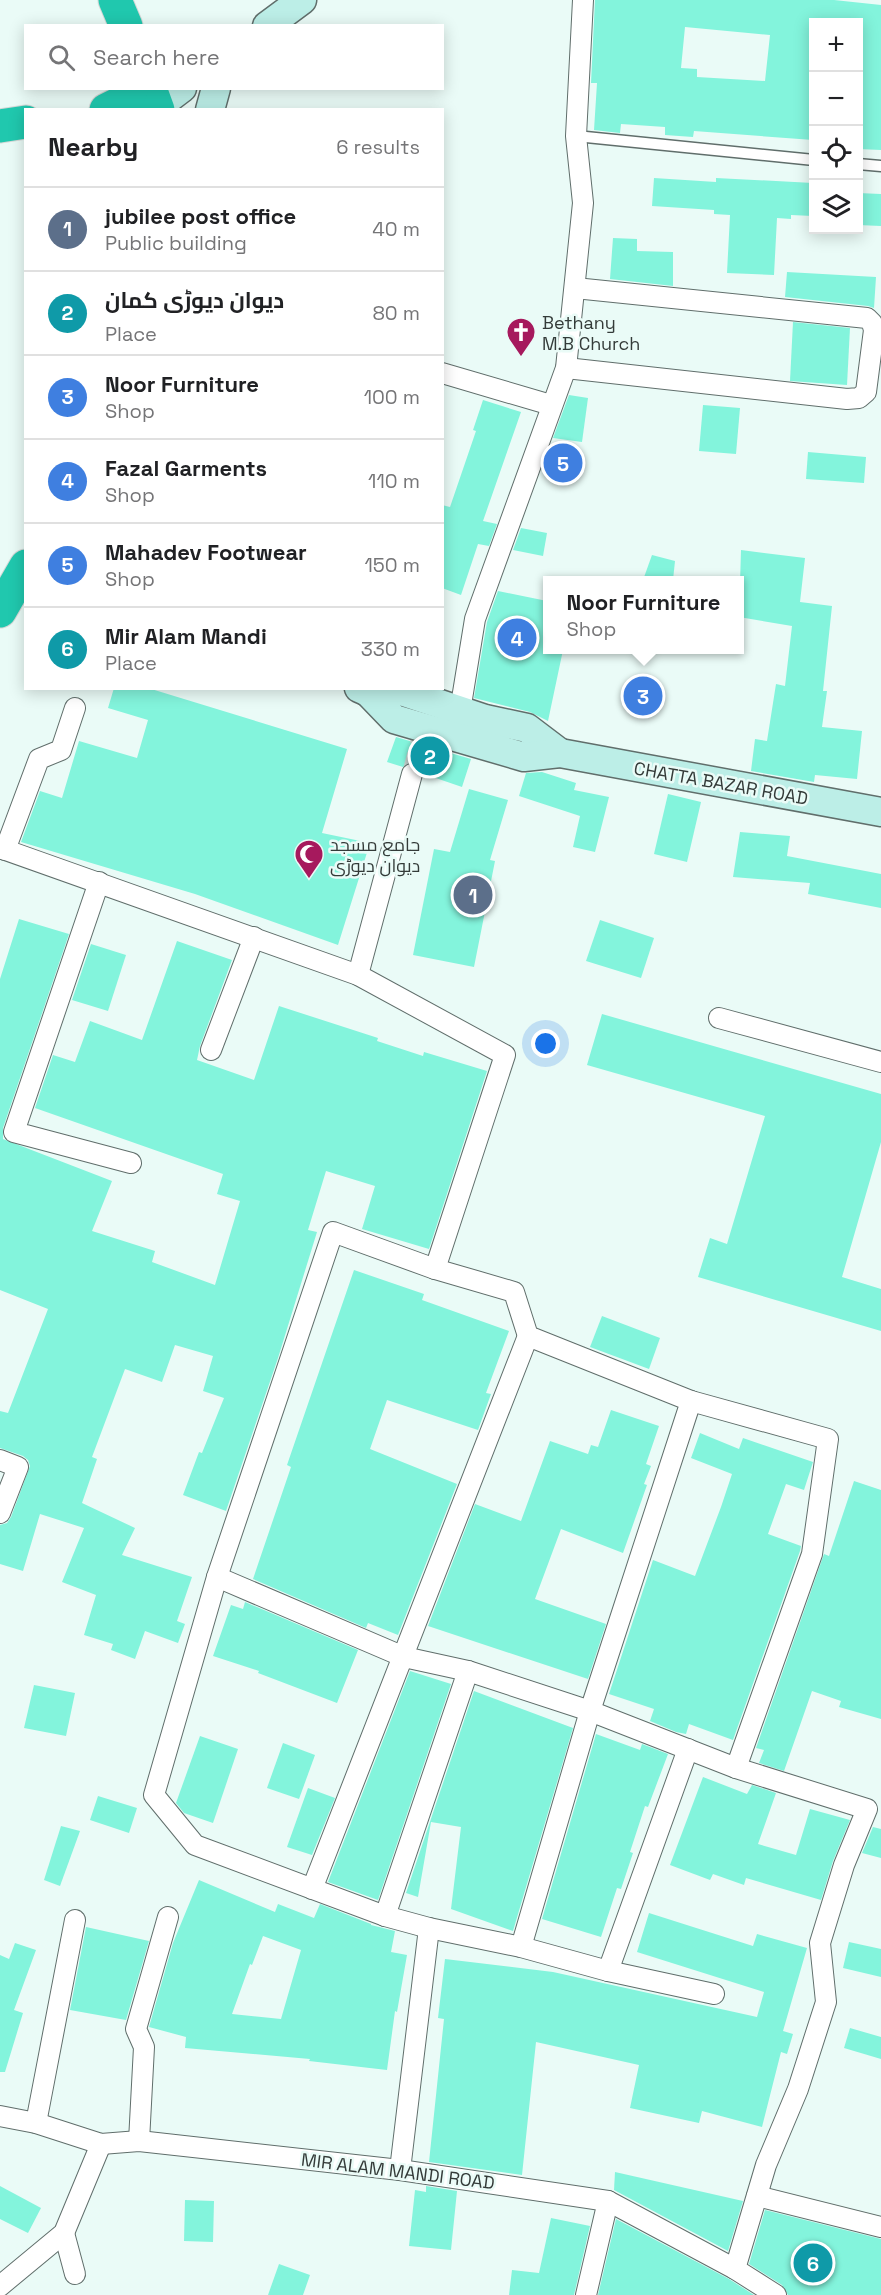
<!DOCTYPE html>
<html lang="en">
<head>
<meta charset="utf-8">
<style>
	:root { --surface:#fff; --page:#f6f6f6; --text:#202124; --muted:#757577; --line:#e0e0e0; --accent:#a6195d }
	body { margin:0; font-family:"Space Grotesk",Cairo,sans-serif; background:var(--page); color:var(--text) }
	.controls { position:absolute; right:18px; top:18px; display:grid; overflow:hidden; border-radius:0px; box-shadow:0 3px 15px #0003 }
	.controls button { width:54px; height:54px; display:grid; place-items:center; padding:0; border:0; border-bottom:2px solid var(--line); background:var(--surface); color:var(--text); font:30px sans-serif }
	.you { position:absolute; left:546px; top:1044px; width:21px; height:21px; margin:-15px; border:4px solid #fff; border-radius:50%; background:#1a73e8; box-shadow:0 0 0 9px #1a73e833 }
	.badge { display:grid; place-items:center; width:39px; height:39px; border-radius:50%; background:var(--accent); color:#fff; font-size:20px; font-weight:700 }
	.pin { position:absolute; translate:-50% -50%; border:3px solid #fff; box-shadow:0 2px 6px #0006 }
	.popup { position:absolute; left:543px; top:576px; width:201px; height:78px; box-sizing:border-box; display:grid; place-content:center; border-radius:0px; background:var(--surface); filter:drop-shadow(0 2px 4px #0005); font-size:20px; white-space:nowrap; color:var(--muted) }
	.popup b { font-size:22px; color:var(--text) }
	.popup::after { content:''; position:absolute; left:50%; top:100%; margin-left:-12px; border:12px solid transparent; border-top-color:var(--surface) }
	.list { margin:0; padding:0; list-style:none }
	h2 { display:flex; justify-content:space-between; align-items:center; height:78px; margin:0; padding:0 24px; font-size:26px }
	h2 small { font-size:20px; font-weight:400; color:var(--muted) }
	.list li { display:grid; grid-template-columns:39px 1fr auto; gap:18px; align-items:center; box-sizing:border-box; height:84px; padding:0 24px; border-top:2px solid var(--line) }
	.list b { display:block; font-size:22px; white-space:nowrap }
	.list p { margin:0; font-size:20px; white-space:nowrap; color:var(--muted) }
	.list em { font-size:20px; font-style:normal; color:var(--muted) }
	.icon { flex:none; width:33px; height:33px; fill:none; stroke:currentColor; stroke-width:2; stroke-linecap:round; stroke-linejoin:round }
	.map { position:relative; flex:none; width:881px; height:2295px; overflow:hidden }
	.search { position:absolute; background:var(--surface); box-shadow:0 3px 15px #0003; left:24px; top:24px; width:420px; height:66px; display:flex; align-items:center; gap:15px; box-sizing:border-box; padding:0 21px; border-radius:0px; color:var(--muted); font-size:22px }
	.panel { position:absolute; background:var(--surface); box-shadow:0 3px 15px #0003; left:24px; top:108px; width:420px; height:582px; border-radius:0px }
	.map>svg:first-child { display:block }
	.building { fill:#83f4dc; fill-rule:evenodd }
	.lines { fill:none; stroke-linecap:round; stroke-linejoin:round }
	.street-tunnel { stroke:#c6d5d1; stroke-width:20; stroke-dasharray:20 10; stroke-linecap:butt }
	.lane-casing { stroke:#606e6b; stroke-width:13 }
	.street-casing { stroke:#606e6b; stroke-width:22 }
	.secondary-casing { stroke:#606e6b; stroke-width:31 }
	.highway-casing { stroke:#d6d8d7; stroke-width:35 }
	.lane { stroke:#fff; stroke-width:10 }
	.street { stroke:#fff; stroke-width:20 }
	.secondary { stroke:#bceee7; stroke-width:28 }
	.highway { stroke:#20c8ae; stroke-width:33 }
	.labels { text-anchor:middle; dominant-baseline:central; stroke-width:5; stroke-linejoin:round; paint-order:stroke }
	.poi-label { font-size:18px; fill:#343b39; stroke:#eafbf7; text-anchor:start }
	.street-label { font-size:18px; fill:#343b39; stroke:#eafbf7 }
</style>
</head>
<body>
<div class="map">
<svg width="881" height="2295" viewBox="0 0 881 2295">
	<rect width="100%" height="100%" fill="#eafbf7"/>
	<g class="building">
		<path d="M595 0H834L881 5V150L858 149V22H813V140L694 131 693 137 665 135V127L621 124 620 133 594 130 597 83H591ZM685 27 770 35 765 81 697 77V69L681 68Z"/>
		<polygon points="654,178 716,182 716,178 813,183 813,216 791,215 791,219 777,218 774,275 727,273 730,215 714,214 714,210 652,206"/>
		<polygon points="858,193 881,194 881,226 858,225"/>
		<polygon points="613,238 637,239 637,251 673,252 673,286 610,279"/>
		<polygon points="787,272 876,277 874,308 868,306 785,297"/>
		<polygon points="793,322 850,328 847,385 790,381"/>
		<polygon points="569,395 588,398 582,442 553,438"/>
		<polygon points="483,400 521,412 483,521 497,524 489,546 478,544 461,595 442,588 442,505 450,507 476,431 473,430"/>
		<polygon points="703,405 740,408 736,454 699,451"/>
		<polygon points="808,452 866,457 864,483 806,479"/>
		<polygon points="521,528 547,533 543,556 513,550"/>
		<polygon points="741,550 805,558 800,602 832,606 823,691 827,691 822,727 862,731 857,779 815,775 814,782 751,771 755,739 767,741 776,684 785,686 792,626 739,617"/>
		<polygon points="652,555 675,561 673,580 643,580"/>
		<polygon points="498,591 547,601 547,650 563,650 548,721 530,712 474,698 487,622"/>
		<polygon points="114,688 148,688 347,749 322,833 370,843 338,945 195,894 21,842 40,791 62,798 79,741 137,758 148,720 108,708"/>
		<polygon points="396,737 471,759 462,787 424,774 421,766 416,763 408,763 403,767 387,762"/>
		<polygon points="542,772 576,783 574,790 609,797 595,852 573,847 580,816 519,796 526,773"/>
		<polygon points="469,789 508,800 490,860 495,861 474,967 413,955 434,849 450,852"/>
		<polygon points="668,794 701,802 687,862 654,854"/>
		<polygon points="740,832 790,836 787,856 881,874 881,908 808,894 810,883 733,877"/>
		<polygon points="19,919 69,934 3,1128 3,1139 112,1181 92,1231 155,1251 152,1262 215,1285 240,1201 217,1194 223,1174 35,1108 53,1055 75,1062 90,1021 142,1040 177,941 232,960 200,1046 197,1060 254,1080 279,1006 378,1038 377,1041 423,1056 424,1052 487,1071 429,1249 362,1229 375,1186 326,1171 308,1230 317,1232 278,1358 226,1511 183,1495 199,1452 202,1453 224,1398 203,1391 213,1356 175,1345 162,1382 125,1369 92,1457 97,1459 82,1503 135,1528 122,1555 192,1577 177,1621 185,1624 178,1643 145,1631 135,1659 111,1650 113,1644 84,1635 96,1595 62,1582 84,1528 40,1514 23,1571 0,1564 0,1525 7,1523 11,1517 30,1466 28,1460 23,1456 0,1448 0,1411 8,1413 48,1309 0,1290 0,979"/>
		<polygon points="600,920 654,938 641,978 586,961"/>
		<polygon points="91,944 126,955 108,1011 72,1000"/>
		<polygon points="602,1014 881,1094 881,1142 842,1277 881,1289 881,1331 698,1277 710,1238 727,1244 765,1116 587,1065"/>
		<polygon points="354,1270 424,1294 422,1300 509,1331 486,1393 491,1394 478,1430 387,1400 370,1449 457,1484 398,1635 368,1623 366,1628 253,1579 291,1467 287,1465"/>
		<polygon points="602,1316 660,1338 649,1369 590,1347"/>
		<polygon points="611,1410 659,1426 646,1464 651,1466 644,1484 647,1485 623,1553 561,1529 535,1599 606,1624 588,1679 428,1626 475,1504 521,1521 550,1441 588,1454 591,1445 598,1447"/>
		<polygon points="700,1433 739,1449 743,1438 813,1462 804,1490 786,1484 768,1534 801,1546 800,1551 733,1740 689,1724 686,1734 676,1732 650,1721 654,1709 609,1694 653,1560 695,1576 721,1507 732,1474 691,1458"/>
		<polygon points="854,1481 881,1490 881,1719 839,1707 841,1701 812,1691 784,1771 759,1763 764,1750 756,1748 824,1554 829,1556"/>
		<polygon points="245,1602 358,1650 337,1703 258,1673 259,1671 213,1656 231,1605 243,1609"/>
		<polygon points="410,1671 451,1684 378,1900 328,1882"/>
		<polygon points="34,1685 75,1693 66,1736 24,1728"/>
		<polygon points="474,1691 573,1728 513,1931 451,1909 461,1827 431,1822 418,1897 406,1893"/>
		<polygon points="596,1734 640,1750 642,1744 668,1754 648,1807 645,1806 630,1852 633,1853 621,1889 617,1888 601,1937 542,1919"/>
		<polygon points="200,1736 238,1749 213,1823 184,1813 176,1803"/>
		<polygon points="283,1743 315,1755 299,1799 267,1788"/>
		<polygon points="703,1777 747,1794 752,1785 776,1793 758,1844 796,1855 810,1809 850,1820 833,1861 821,1900 746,1878 744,1885 713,1874 710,1880 670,1865"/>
		<polygon points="308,1788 335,1798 312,1855 287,1847"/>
		<polygon points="98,1796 137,1808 129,1833 90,1820"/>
		<polygon points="61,1826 80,1831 60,1886 44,1880"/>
		<polygon points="873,1827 881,1829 881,1858 862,1853"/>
		<path d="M199 1880 275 1912 278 1904 314 1918 320 1904 371 1924V1925L395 1931 391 1952 407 1955 397 2012 395 2011 387 2070 309 2061 310 2059 185 2048 186 2037 149 2027 173 1943ZM263 1936 301 1950 281 2019 232 2014 250 1964 252 1965Z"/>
		<polygon points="649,1913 753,1946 757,1934 807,1948 783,2031 793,2034 787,2054 781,2052 762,2127 702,2111 699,2123 630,2108 639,2065 536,2042 522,2175 429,2162 444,2019 438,2018 445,1959 553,1972 757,2017 764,1992 637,1952"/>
		<polygon points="86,1927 149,1941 126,2020 70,2010"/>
		<polygon points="849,1942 881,1949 881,1977 843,1968"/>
		<polygon points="15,1943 36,1950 14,2010 23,2013 5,2072 0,2072 0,1955 9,1959"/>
		<polygon points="850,2028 881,2037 881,2059 844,2048"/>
		<polygon points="615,2172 743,2201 728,2251 614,2190"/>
		<polygon points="0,2186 41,2208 28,2233 0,2219"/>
		<polygon points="426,2186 457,2191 451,2250 409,2246 415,2190 426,2192"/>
		<polygon points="185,2200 214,2201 213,2242 184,2241"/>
		<polygon points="765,2210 881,2239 881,2295 788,2295 782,2285 749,2264"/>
		<polygon points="551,2218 590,2226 574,2295 509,2295 512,2270 539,2273"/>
		<polygon points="616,2219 729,2279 754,2295 598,2295"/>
		<polygon points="279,2264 310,2275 303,2295 268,2295"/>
	</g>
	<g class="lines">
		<polyline class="street-tunnel" points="412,774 424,728"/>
		<g class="lane-casing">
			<g id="lane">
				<polyline points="576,136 814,160"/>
				<polyline points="858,164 881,166"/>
			</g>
		</g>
		<g class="street-casing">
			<g id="street">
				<polyline points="566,368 847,399 859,398 866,392 874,330 872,323 867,318 575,288"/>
				<polyline points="442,373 551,405"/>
				<polyline points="460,711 475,619 566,368 583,203 576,136 583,0"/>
				<polyline points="0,848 358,975 505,1055 435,1269"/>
				<polyline points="5,850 39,759 61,750 75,708"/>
				<polyline points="99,882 14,1132 131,1163"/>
				<polyline points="358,975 412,774"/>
				<polyline points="719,1018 881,1062"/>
				<polyline points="211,1050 254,937"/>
				<polyline points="0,1460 18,1467 0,1513"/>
				<polyline points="217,1577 404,1657 468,1671 590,1711 736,1768 867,1809 844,1865 820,1943 826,2002 798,2089 766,2165 735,2269"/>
				<polyline points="312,1889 528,1336"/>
				<polyline points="385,1916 468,1671"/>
				<polyline points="521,1947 590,1711 691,1401"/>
				<polyline points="608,1971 688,1749"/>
				<polyline points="714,1994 608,1971 521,1947 429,1928 385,1916 195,1845 154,1795 217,1577 333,1232 435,1269 514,1292 528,1336 691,1401 828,1439 812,1554 736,1768"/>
				<polyline points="0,2116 36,2123 101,2144 139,2141 400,2170 608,2201 735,2269 776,2295"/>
				<polyline points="36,2123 75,1920"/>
				<polyline points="139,2141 144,2047 136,2029 168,1917"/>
				<polyline points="400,2170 429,1928"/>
				<polyline points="757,2196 881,2227"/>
				<polyline points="64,2233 75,2274"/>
				<polyline points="0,2286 64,2233 101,2144"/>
				<polyline points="586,2295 608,2201"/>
			</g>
		</g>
		<g class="secondary-casing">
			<g id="secondary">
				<polyline points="267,26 302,0"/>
				<polyline points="157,107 182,88"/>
				<polyline points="210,110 216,88"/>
				<polyline points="359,688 368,692 398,690 485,719 527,728 560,753"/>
				<polyline points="368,692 394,719 524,757 560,753 881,812"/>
			</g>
		</g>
		<g class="highway-casing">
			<g id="highway">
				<polyline points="115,0 126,26"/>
				<polyline points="150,88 158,110"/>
				<polyline points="106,110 126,100 132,88"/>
				<polyline points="0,126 26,122"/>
				<polyline points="0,611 26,566"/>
			</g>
		</g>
		<use href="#lane" class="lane"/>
		<use href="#street" class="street"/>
		<use href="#secondary" class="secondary"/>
		<use href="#highway" class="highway"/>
	</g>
	<defs>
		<g id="church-pin" transform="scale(1.5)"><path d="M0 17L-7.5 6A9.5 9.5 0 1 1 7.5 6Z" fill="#a6195d" stroke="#eafbf7"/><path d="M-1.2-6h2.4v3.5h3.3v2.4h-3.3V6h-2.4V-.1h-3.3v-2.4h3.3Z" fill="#fff"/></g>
		<g id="mosque-pin" transform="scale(1.5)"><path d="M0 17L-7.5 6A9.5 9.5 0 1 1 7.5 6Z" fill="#a6195d" stroke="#eafbf7"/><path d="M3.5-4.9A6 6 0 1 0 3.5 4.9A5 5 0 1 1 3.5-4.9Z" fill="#fff"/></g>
	</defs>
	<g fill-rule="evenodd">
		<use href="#church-pin" x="521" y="332"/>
		<use href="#mosque-pin" x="309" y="854"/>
	</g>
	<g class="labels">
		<g class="poi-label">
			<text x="542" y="322">Bethany<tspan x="542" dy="21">M.B Church</tspan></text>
			<text x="330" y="844">جامع مسجد<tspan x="330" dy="21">دیوان دیوڑی</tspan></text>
		</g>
		<g class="street-label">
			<text transform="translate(721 783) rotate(10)">CHATTA BAZAR ROAD</text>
			<text transform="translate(398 2171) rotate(7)">MIR ALAM MANDI ROAD</text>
		</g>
	</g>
</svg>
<div class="controls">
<button>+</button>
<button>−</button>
<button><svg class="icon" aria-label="locate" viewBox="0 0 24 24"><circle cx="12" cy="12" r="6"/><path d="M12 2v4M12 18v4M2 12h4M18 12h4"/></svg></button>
<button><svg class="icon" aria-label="layers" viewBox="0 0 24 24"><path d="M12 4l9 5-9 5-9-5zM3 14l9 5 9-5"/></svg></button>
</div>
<div class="you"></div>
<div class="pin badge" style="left:473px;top:895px;background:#5c6f8a">1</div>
<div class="pin badge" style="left:430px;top:756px;background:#0f9aa8">2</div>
<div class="pin badge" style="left:643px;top:696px;background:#3f7fe0">3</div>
<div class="popup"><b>Noor Furniture</b>Shop</div>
<div class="pin badge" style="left:517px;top:638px;background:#3f7fe0">4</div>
<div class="pin badge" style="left:563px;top:463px;background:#3f7fe0">5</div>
<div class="pin badge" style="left:813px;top:2263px;background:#0f9aa8">6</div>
<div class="search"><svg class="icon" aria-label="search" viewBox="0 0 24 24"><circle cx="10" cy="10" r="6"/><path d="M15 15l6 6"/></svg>Search here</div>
<section class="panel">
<h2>Nearby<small>6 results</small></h2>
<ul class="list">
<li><span class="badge" style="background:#5c6f8a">1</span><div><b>jubilee post office</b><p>Public building</p></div><em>40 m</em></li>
<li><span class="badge" style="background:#0f9aa8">2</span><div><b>دیوان دیوڑی کمان</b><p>Place</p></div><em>80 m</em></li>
<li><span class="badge" style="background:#3f7fe0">3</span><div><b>Noor Furniture</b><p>Shop</p></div><em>100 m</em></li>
<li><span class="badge" style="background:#3f7fe0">4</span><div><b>Fazal Garments</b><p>Shop</p></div><em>110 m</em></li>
<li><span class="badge" style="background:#3f7fe0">5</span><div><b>Mahadev Footwear</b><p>Shop</p></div><em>150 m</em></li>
<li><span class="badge" style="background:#0f9aa8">6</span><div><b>Mir Alam Mandi</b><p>Place</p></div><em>330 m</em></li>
</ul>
</section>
</div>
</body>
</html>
